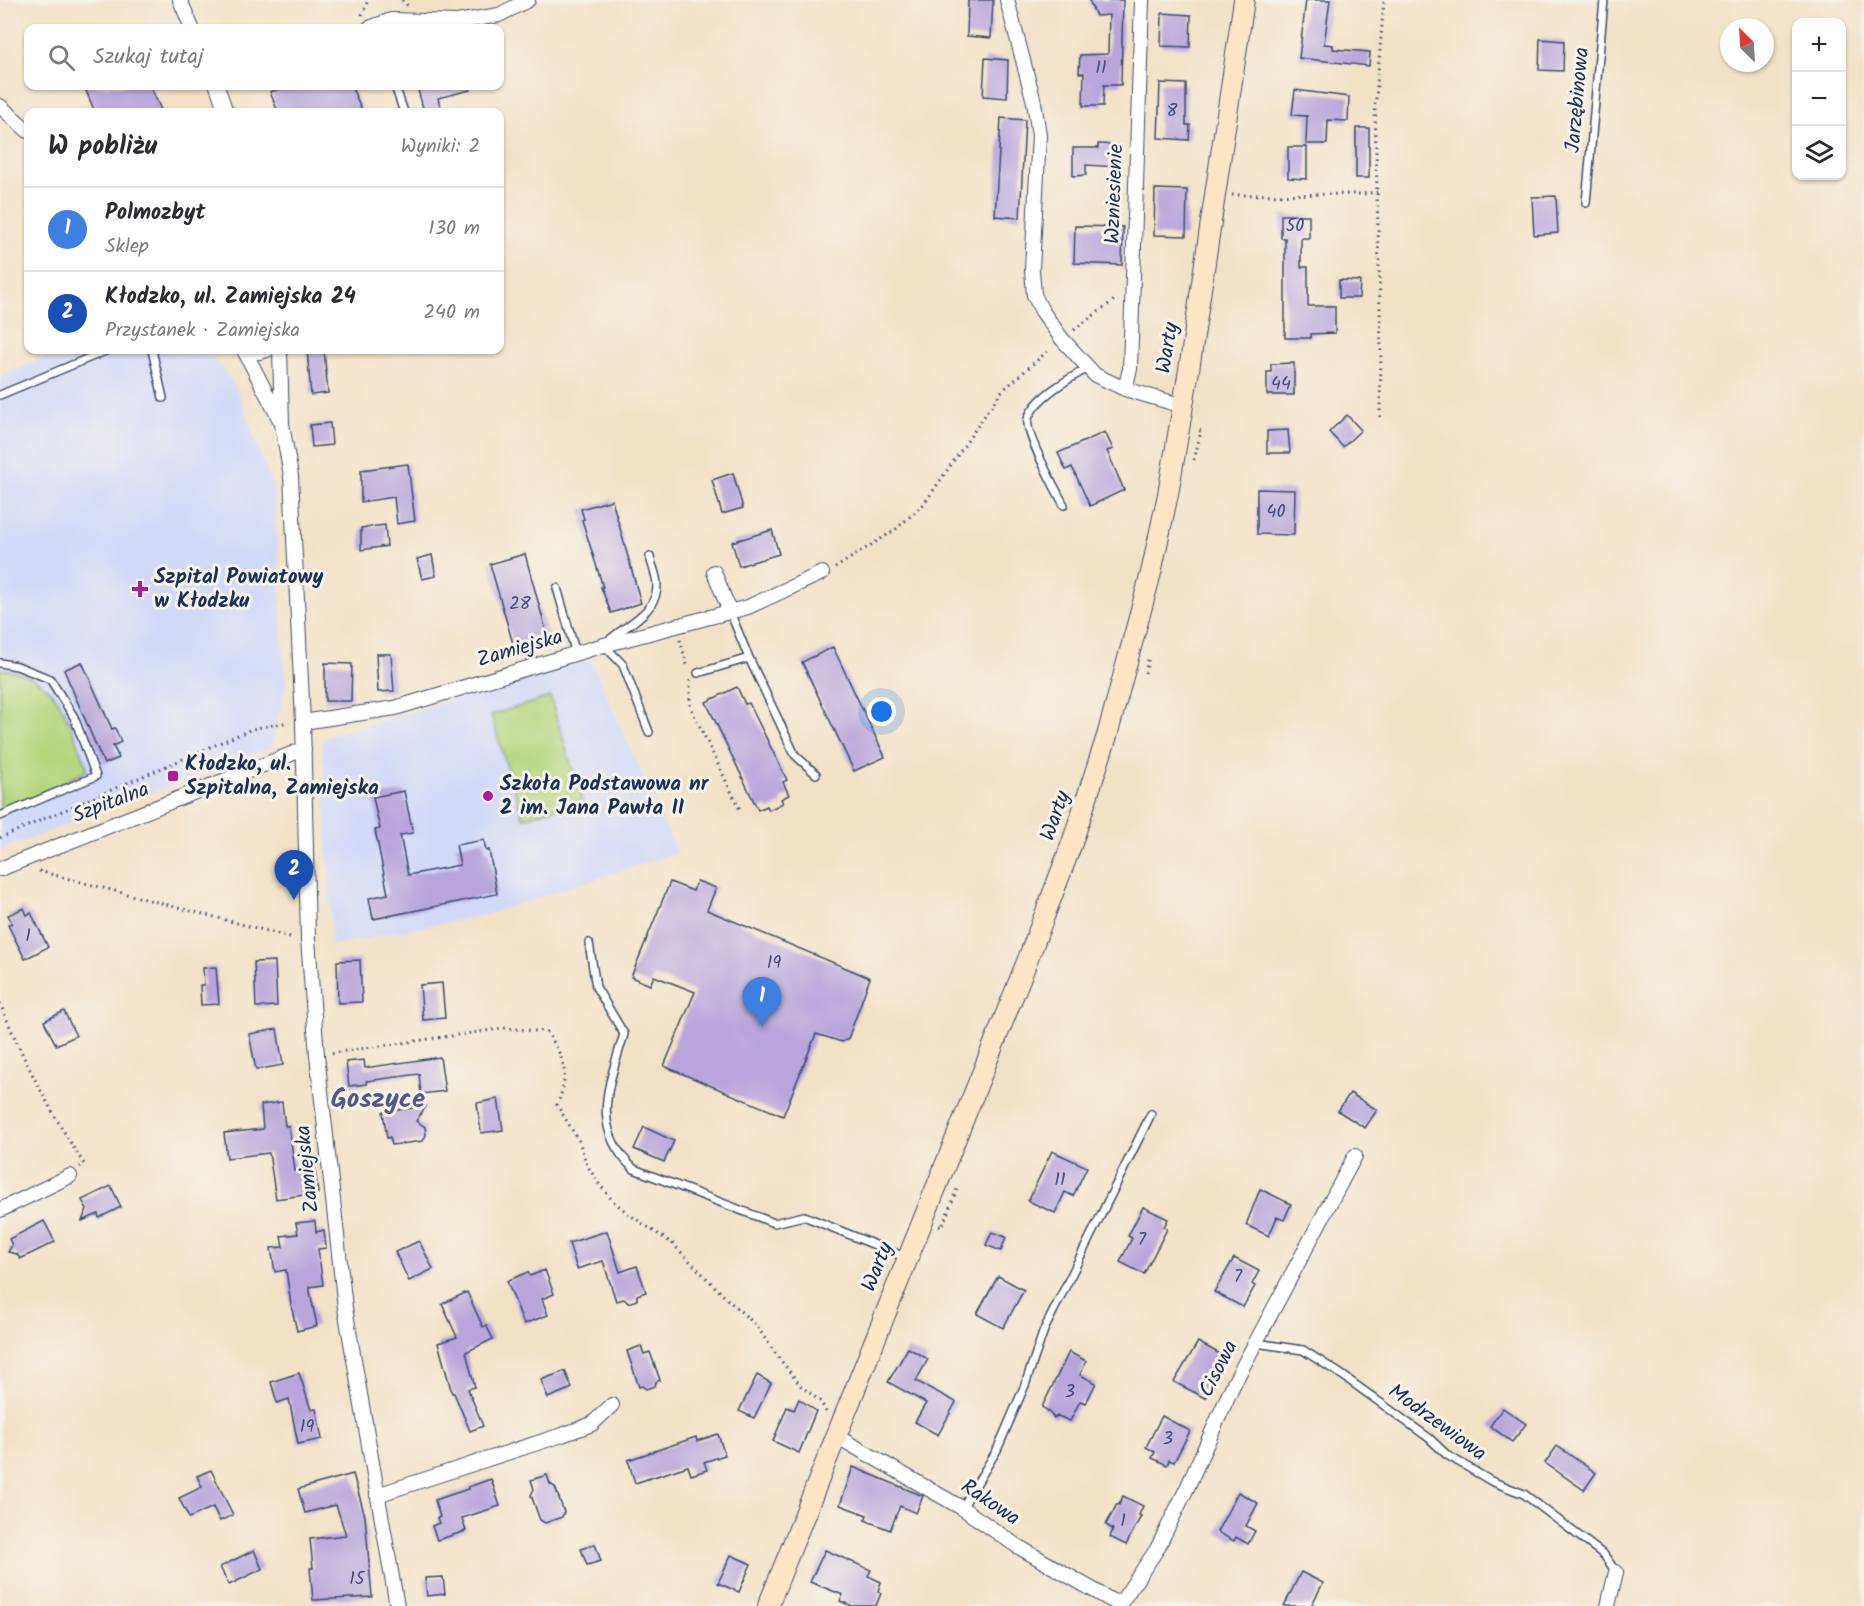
<!DOCTYPE html>
<html lang="pl">
<head>
<meta charset="utf-8">
<style>
	:root { --surface:#fff; --page:#f2f2f3; --text:#2b2b33; --muted:#7c7c81; --line:#e1e1e2; --accent:#d93025 }
	body { margin:0; font-family:Kalam,sans-serif; background:var(--page); color:var(--text) }
	.controls { position:absolute; right:18px; top:18px; display:grid; overflow:hidden; border-radius:12px; box-shadow:0 2px 4px #0004 }
	.controls button { width:54px; height:54px; display:grid; place-items:center; padding:0; border:0; border-bottom:2px solid var(--line); background:var(--surface); color:var(--text); font:30px sans-serif }
	.compass { position:absolute; left:1720px; top:18px; width:54px; height:54px; border-radius:50%; background:var(--surface); box-shadow:0 2px 4px #0004; rotate:336deg }
	.you { position:absolute; left:882px; top:712px; width:21px; height:21px; margin:-15px; border:4px solid #fff; border-radius:50%; background:#1a73e8; box-shadow:0 0 0 9px #1a73e833 }
	.badge { display:grid; place-items:center; width:39px; height:39px; border-radius:50%; background:var(--accent); color:#fff; font-size:20px; font-weight:700 }
	.pin { position:absolute; translate:-50% -50px; filter:drop-shadow(0 2px 3px #0008) }
	.pin::after { content:''; position:absolute; top:32px; width:21px; height:18px; background:inherit; clip-path:polygon(0 0,100% 0,50% 100%) }
	.list { margin:0; padding:0; list-style:none }
	h2 { display:flex; justify-content:space-between; align-items:center; height:78px; margin:0; padding:0 24px; font-size:26px }
	h2 small { font-size:20px; font-weight:400; color:var(--muted) }
	.list li { display:grid; grid-template-columns:39px 1fr auto; gap:18px; align-items:center; box-sizing:border-box; height:84px; padding:0 24px; border-top:2px solid var(--line) }
	.list b { display:block; font-size:22px; white-space:nowrap }
	.list p { margin:0; font-size:20px; white-space:nowrap; color:var(--muted) }
	.list em { font-size:20px; font-style:normal; color:var(--muted) }
	.icon { flex:none; width:33px; height:33px; fill:none; stroke:currentColor; stroke-width:2; stroke-linecap:round; stroke-linejoin:round }
	.map { position:relative; flex:none; width:1864px; height:1606px; overflow:hidden }
	.search { position:absolute; background:var(--surface); box-shadow:0 2px 4px #0004; left:24px; top:24px; width:480px; height:66px; display:flex; align-items:center; gap:15px; box-sizing:border-box; padding:0 21px; border-radius:12px; color:var(--muted); font-size:22px }
	.panel { position:absolute; background:var(--surface); box-shadow:0 2px 4px #0004; left:24px; top:108px; width:480px; height:246px; border-radius:12px }
	.map>svg:first-child { display:block }
	.built { fill:#d3d9f9 }
	.green { fill:#b6d67e; stroke:#68826e; stroke-width:1.5 }
	.building { fill:#b7a5db }
	.lines { fill:none; stroke-linecap:round; stroke-linejoin:round }
	.service-casing { stroke:#3b4a6e; stroke-width:10 }
	.minor-casing { stroke:#3b4a6e; stroke-width:16 }
	.secondary-casing { stroke:#3b4a6e; stroke-width:22 }
	.path { stroke:#3b4a6e; stroke-width:3; stroke-dasharray:1.5 4.5; stroke-linecap:butt }
	.service { stroke:#fff; stroke-width:7 }
	.minor { stroke:#fff; stroke-width:14 }
	.secondary { stroke:#fde5c5; stroke-width:20 }
	.poi-dot { fill:#b5179e; stroke:#f7f3e8; stroke-width:2 }
	.labels { text-anchor:middle; dominant-baseline:central; stroke-width:6; stroke-linejoin:round; paint-order:stroke }
	.number-label { font-size:18px; fill:#424c7d }
	.street-label { font-size:21px; fill:#1b2f5e; stroke:#f7f3e8 }
	.poi-label { font-size:21px; font-weight:bold; fill:#1b2f5e; stroke:#f7f3e8; text-anchor:start }
	.district-label { font-size:27px; font-weight:bold; fill:#52588a; stroke:#f7f3e8 }
</style>
</head>
<body>
<div class="map">
<svg width="1864" height="1606" viewBox="0 0 1864 1606">
	<rect width="100%" height="100%" fill="#f7f3e8"/>
	<filter id="ink" filterUnits="userSpaceOnUse"><feTurbulence type="fractalNoise" baseFrequency=".0167" numOctaves="2"/><feDisplacementMap in="SourceGraphic" scale="12" xChannelSelector="R" yChannelSelector="G"/><feConvolveMatrix kernelMatrix="1 2 1 2 8 2 1 2 1" color-interpolation-filters="sRGB"/></filter>
	<filter id="wash" filterUnits="userSpaceOnUse"><feTurbulence type="fractalNoise" baseFrequency=".008" numOctaves="4" result="noise"/><feDisplacementMap in="SourceGraphic" scale="24" xChannelSelector="R" yChannelSelector="G"/><feGaussianBlur stdDeviation="1.35" result="paint"/><feColorMatrix in="noise" values="0 0 0 0 0 0 0 0 0 0 0 0 0 0 0 0 0 1.4 0 .05"/><feComposite in="paint" operator="in"/></filter>
	<g filter="url(#wash)">
		<rect width="100%" height="100%" fill="#f1e2c6"/>
		<g class="built">
			<polygon points="62,350 207,350 235,385 274,491 286,687 271,748 0,850 0,377"/>
			<polygon points="591,660 677,853 485,915 332,945 322,738"/>
		</g>
		<g class="green">
			<path d="M0 669C61 676 66 717 87 766L86 771 23 803 0 811Z"/>
			<polygon points="550,697 582,800 523,818 491,715"/>
		</g>
		<g id="blocks">
			<g class="building">
				<polygon points="968,0 993,0 991,38 967,36"/>
				<polygon points="1089,0 1123,0 1121,85 1104,85 1103,106 1083,106 1084,73 1079,73 1080,55 1108,54 1109,15 1096,16"/>
				<polygon points="1306,0 1330,0 1324,44 1333,45 1333,49 1370,52 1369,66 1299,58"/>
				<polygon points="1162,13 1191,15 1190,47 1161,46"/>
				<polygon points="1540,39 1564,41 1563,71 1539,70"/>
				<polygon points="985,58 1008,60 1007,98 983,96"/>
				<polygon points="1160,83 1186,84 1186,125 1190,125 1189,140 1158,138"/>
				<polygon points="84,86 150,86 162,112 95,112"/>
				<polygon points="288,86 351,86 363,112 278,112 270,92"/>
				<polygon points="417,86 469,86 470,90 438,98 441,110 424,112"/>
				<polygon points="1295,90 1349,97 1348,121 1328,120 1327,144 1306,144 1307,116 1292,115"/>
				<polygon points="1001,118 1025,120 1020,218 995,216"/>
				<rect x="1356" y="128" width="13" height="50"/>
				<polygon points="1098,144 1118,145 1118,167 1086,165 1086,175 1073,176 1073,148 1098,148"/>
				<polygon points="1288,147 1307,147 1307,179 1288,178"/>
				<polygon points="1155,189 1187,190 1186,236 1154,235"/>
				<polygon points="1556,196 1558,233 1534,235 1532,197"/>
				<polygon points="1281,215 1309,215 1309,238 1301,238 1301,267 1308,267 1308,306 1335,306 1335,333 1311,334 1311,338 1285,338 1285,238 1281,238"/>
				<polygon points="1075,226 1123,227 1122,265 1074,263"/>
				<polygon points="1339,280 1360,281 1359,298 1339,298"/>
				<polygon points="307,350 324,350 328,393 311,395"/>
				<polygon points="1294,363 1294,395 1267,395 1267,372 1271,372 1271,364"/>
				<polygon points="1347,415 1361,430 1343,447 1329,432"/>
				<polygon points="330,423 332,445 312,447 310,425"/>
				<polygon points="1288,430 1290,453 1267,453 1267,431"/>
				<polygon points="1105,432 1113,449 1107,451 1124,490 1090,506 1072,467 1066,470 1058,453"/>
				<polygon points="408,464 415,521 397,524 394,497 361,502 361,470"/>
				<polygon points="733,473 743,508 722,514 712,480"/>
				<polygon points="1257,489 1295,490 1294,535 1257,534"/>
				<polygon points="612,500 641,603 611,613 601,587 603,587 582,520 584,519 581,509"/>
				<polygon points="385,525 387,546 361,550 361,528"/>
				<polygon points="772,530 779,554 739,566 732,542"/>
				<polygon points="525,554 550,645 516,654 490,564"/>
				<polygon points="432,555 436,576 422,579 417,559"/>
				<polygon points="833,647 885,757 854,771 802,662"/>
				<polygon points="376,654 391,654 394,691 378,692"/>
				<polygon points="82,662 112,729 115,728 121,742 113,746 119,758 104,764 64,670"/>
				<polygon points="325,663 352,664 351,701 325,701"/>
				<polygon points="737,687 745,704 749,703 787,780 783,782 789,795 781,799 783,803 769,810 767,806 758,810 706,702"/>
				<polygon points="404,791 413,833 400,835 408,875 460,865 456,845 484,840 486,851 489,850 497,894 373,919 369,898 388,894 375,830 380,829 373,797"/>
				<polygon points="697,881 716,888 707,910 870,978 848,1039 842,1042 816,1034 783,1116 664,1066 695,992 654,976 650,985 631,977 670,882 693,891"/>
				<polygon points="24,908 27,915 31,913 48,947 25,959 8,925 12,923 8,915"/>
				<polygon points="360,960 362,1002 338,1003 337,961"/>
				<polygon points="275,961 277,1006 256,1007 254,962"/>
				<polygon points="216,967 219,1004 201,1005 200,985 204,985 203,968"/>
				<polygon points="442,983 445,1018 423,1020 420,985"/>
				<polygon points="64,1011 76,1036 56,1045 44,1021"/>
				<polygon points="277,1029 283,1065 256,1070 249,1034"/>
				<polygon points="440,1057 445,1091 421,1094 419,1074 366,1081 367,1084 349,1086 346,1062 364,1060 365,1068"/>
				<polygon points="1350,1093 1377,1110 1365,1128 1338,1111"/>
				<polygon points="498,1099 503,1130 481,1133 477,1103"/>
				<polygon points="282,1102 285,1126 289,1126 295,1171 315,1169 318,1193 276,1199 269,1153 227,1158 224,1133 263,1129 261,1105"/>
				<polygon points="426,1106 416,1121 425,1127 426,1135 423,1141 392,1145 390,1137 387,1138 383,1112"/>
				<polygon points="644,1127 674,1141 664,1162 634,1149"/>
				<polygon points="1052,1151 1087,1167 1073,1196 1065,1192 1055,1213 1028,1201"/>
				<polygon points="111,1186 121,1207 99,1218 98,1214 82,1221 87,1209 82,1200"/>
				<polygon points="1260,1189 1291,1204 1284,1220 1277,1217 1269,1236 1246,1225"/>
				<polygon points="1143,1207 1168,1219 1164,1227 1167,1229 1144,1274 1120,1262 1132,1238 1128,1236"/>
				<polygon points="44,1221 55,1242 20,1259 17,1254 8,1252 12,1245 9,1239"/>
				<polygon points="315,1221 316,1232 324,1230 326,1248 318,1249 323,1285 309,1287 317,1326 297,1331 291,1305 286,1270 275,1272 271,1248 283,1247 281,1236 298,1234 296,1223"/>
				<polygon points="607,1231 620,1272 637,1266 646,1292 637,1295 637,1300 628,1303 624,1299 616,1301 603,1261 577,1269 569,1243"/>
				<polygon points="992,1232 1006,1237 1001,1251 986,1245"/>
				<polygon points="419,1241 433,1269 409,1281 395,1252"/>
				<polygon points="1234,1258 1259,1271 1252,1284 1255,1286 1243,1307 1214,1292"/>
				<polygon points="545,1270 554,1294 542,1299 548,1315 524,1324 507,1281 528,1272 530,1276"/>
				<polygon points="998,1276 1024,1290 1003,1328 977,1314"/>
				<polygon points="467,1292 483,1327 486,1325 493,1339 466,1352 475,1387 468,1389 483,1426 470,1431 454,1393 452,1393 438,1343 457,1337 442,1304"/>
				<polygon points="1198,1342 1222,1355 1212,1374 1217,1376 1205,1398 1174,1382"/>
				<polygon points="641,1346 644,1354 650,1352 660,1380 656,1382 655,1386 646,1389 642,1386 639,1387 627,1351"/>
				<polygon points="908,1348 928,1359 916,1381 956,1402 938,1435 915,1422 926,1403 888,1382"/>
				<polygon points="1069,1352 1086,1361 1080,1375 1096,1383 1086,1403 1080,1401 1070,1421 1058,1416 1054,1418 1048,1411 1042,1407"/>
				<polygon points="565,1371 572,1388 548,1398 541,1380"/>
				<polygon points="299,1373 311,1410 316,1409 322,1439 298,1444 289,1399 277,1403 271,1382"/>
				<polygon points="757,1375 771,1383 754,1418 739,1411"/>
				<polygon points="799,1399 816,1411 799,1453 773,1441 787,1407 794,1410"/>
				<polygon points="1503,1408 1526,1424 1512,1442 1490,1426"/>
				<polygon points="1162,1416 1190,1431 1174,1462 1169,1460 1167,1465 1152,1458 1155,1452 1146,1447"/>
				<polygon points="718,1434 725,1455 704,1462 707,1470 691,1475 688,1466 635,1483 628,1460 696,1437 697,1441"/>
				<polygon points="1557,1446 1596,1473 1584,1490 1545,1463"/>
				<polygon points="853,1467 923,1496 916,1513 900,1506 890,1530 865,1520 867,1515 840,1505"/>
				<polygon points="211,1470 233,1515 220,1521 213,1507 189,1518 179,1498 202,1487 197,1476"/>
				<polygon points="353,1474 365,1516 372,1597 313,1600 310,1568 313,1568 310,1539 346,1535 336,1505 305,1513 298,1489"/>
				<polygon points="547,1475 550,1484 555,1487 564,1512 562,1517 545,1523 540,1520 531,1495 534,1489 531,1480"/>
				<polygon points="491,1479 500,1506 462,1518 466,1531 437,1540 432,1526 439,1523 437,1518 440,1517 435,1500 468,1489 468,1487"/>
				<polygon points="1238,1492 1258,1503 1246,1526 1255,1531 1248,1544 1236,1537 1234,1541 1217,1532"/>
				<polygon points="1123,1496 1143,1506 1139,1515 1141,1516 1126,1545 1110,1537 1113,1529 1106,1525 1117,1504 1119,1505"/>
				<polygon points="595,1544 601,1561 587,1565 581,1549"/>
				<polygon points="254,1550 262,1569 229,1585 220,1567"/>
				<polygon points="825,1550 871,1570 868,1576 881,1582 878,1591 881,1593 876,1606 852,1606 840,1601 843,1595 810,1582"/>
				<polygon points="731,1555 751,1564 739,1592 718,1583"/>
				<polygon points="1301,1572 1323,1583 1311,1606 1284,1606"/>
				<polygon points="443,1577 445,1594 427,1596 425,1578"/>
			</g>
		</g>
	</g>
	<g filter="url(#ink)">
		<use href="#blocks" fill-opacity="0" stroke="#3b4a6e" stroke-width="1.5"/>
		<g class="lines">
			<g class="service-casing">
				<g id="service">
					<polyline points="395,86 404,112"/>
					<polyline points="1586,203 1604,0"/>
					<polyline points="152,350 163,398"/>
					<polyline points="0,395 108,350"/>
					<path d="M1064 505C1056 490 1024 432 1028 419 1034 398 1070 378 1088 368"/>
					<polyline points="557,588 576,654"/>
					<polyline points="730,612 749,658 795,755 816,774"/>
					<polyline points="0,663 17,666 50,679 74,717 96,776 0,816"/>
					<polyline points="698,673 749,658"/>
					<path d="M649 732 623 665 604 645C620 627 658 614 657 585 657 576 652 566 650 557"/>
					<path d="M589 943 596 987 624 1034C609 1085 589 1128 634 1169L774 1223 804 1216 907 1258"/>
					<polyline points="1256,1343 1303,1350 1342,1375 1429,1438 1447,1455 1491,1481 1524,1494 1604,1555 1616,1572"/>
					<polyline points="962,1508 997,1450 1025,1385 1044,1330 1151,1114"/>
				</g>
			</g>
			<g class="minor-casing">
				<g id="minor">
					<polyline points="180,0 192,28"/>
					<polyline points="1007,0 1034,102 1039,135 1032,270 1034,295 1042,311 1062,339 1095,375 1125,389 1183,406"/>
					<polyline points="369,28 391,20 457,22 499,15 528,0"/>
					<polyline points="217,86 226,112"/>
					<polyline points="0,106 28,131"/>
					<polyline points="244,350 280,420"/>
					<polyline points="280,350 282,424 291,476 303,722 308,939 317,1055 345,1308 397,1606"/>
					<polyline points="245,352 260,352 267,350"/>
					<polyline points="1125,389 1130,369 1142,0"/>
					<polyline points="714,572 730,612"/>
					<polyline points="303,722 395,708 604,645 748,607 822,573"/>
					<polyline points="0,869 304,749"/>
					<polyline points="0,1210 70,1176"/>
					<polyline points="836,1436 962,1508 1017,1546 1114,1602 1122,1601 1157,1549 1187,1488 1233,1385 1355,1156"/>
					<polyline points="377,1495 562,1435 592,1424 612,1405"/>
					<polyline points="1608,1606 1616,1572"/>
				</g>
			</g>
			<g class="secondary-casing">
				<polyline id="secondary" points="768,1606 1028,959 1072,843 1107,736 1151,573 1168,494 1189,370 1244,0"/>
			</g>
			<g class="path">
				<polyline points="402,0 408,6"/>
				<polyline points="362,15 368,0"/>
				<polyline points="1232,195 1363,194 1377,192"/>
				<polyline points="1074,330 1117,298"/>
				<polyline points="1380,417 1381,348 1375,110 1384,0"/>
				<polyline points="1194,460 1201,431 1198,430"/>
				<polyline points="835,568 895,530 924,504 1001,392 1050,349"/>
				<polyline points="680,640 688,668"/>
				<polyline points="1145,673 1149,656"/>
				<polyline points="690,680 690,706 741,812"/>
				<polyline points="0,838 252,729 289,722"/>
				<polyline points="39,871 294,938"/>
				<path d="M0 1003C23 1060 51 1113 84 1164L80 1167"/>
				<path d="M332 1053 506 1028 547 1032C565 1059 570 1074 557 1105L579 1141 587 1165 599 1184 613 1201 630 1215 673 1244 728 1300 756 1325 775 1353 801 1386 821 1402 826 1412"/>
				<polyline points="939,1226 942,1227 958,1186"/>
			</g>
			<use href="#service" class="service"/>
			<use href="#minor" class="minor"/>
			<use href="#secondary" class="secondary"/>
		</g>
	</g>
	<g class="poi-dot">
		<path d="M137 580h6v6h6v6h-6v6h-6v-6h-6v-6h6z"/>
		<rect x="167" y="770" width="12" height="12" rx="3"/>
		<circle cx="488" cy="796" r="6"/>
	</g>
	<g class="labels">
		<g class="number-label">
			<text x="1101" y="68">11</text>
			<text x="1172" y="111">8</text>
			<text x="1295" y="226">50</text>
			<text x="1281" y="384">44</text>
			<text x="1276" y="512">40</text>
			<text x="520" y="604">28</text>
			<text x="28" y="936">1</text>
			<text x="774" y="963">19</text>
			<text x="1060" y="1180">11</text>
			<text x="1142" y="1240">7</text>
			<text x="1238" y="1277">7</text>
			<text x="1070" y="1392">3</text>
			<text x="307" y="1427">19</text>
			<text x="1168" y="1439">3</text>
			<text x="1123" y="1521">1</text>
			<text x="357" y="1579">15</text>
		</g>
		<g class="street-label">
			<text transform="translate(1578 100) rotate(-85)">Jarzębinowa</text>
			<text transform="translate(1115 194) rotate(-88)">Wzniesienie</text>
			<text transform="translate(1168 348) rotate(-81)">Warty</text>
			<text transform="translate(520 649) rotate(-16)">Zamiejska</text>
			<text transform="translate(111 803) rotate(-21)">Szpitalna</text>
			<text transform="translate(1056 816) rotate(-71)">Warty</text>
			<text transform="translate(308 1169) rotate(-96)">Zamiejska</text>
			<text transform="translate(878 1267) rotate(-68)">Warty</text>
			<text transform="translate(1219 1369) rotate(-63)">Cisowa</text>
			<text transform="translate(1437 1423) rotate(36)">Modrzewiowa</text>
			<text transform="translate(990 1503) rotate(34)">Rakowa</text>
		</g>
		<g class="poi-label">
			<text x="154" y="577">Szpital Powiatowy<tspan x="154" dy="24">w Kłodzku</tspan></text>
			<text x="185" y="764">Kłodzko, ul.<tspan x="185" dy="24">Szpitalna, Zamiejska</tspan></text>
			<text x="500" y="784">Szkoła Podstawowa nr<tspan x="500" dy="24">2 im. Jana Pawła II</tspan></text>
		</g>
		<g class="district-label">
			<text x="378" y="1099">Goszyce</text>
		</g>
	</g>
</svg>
<div class="controls">
<button>+</button>
<button>−</button>
<button><svg class="icon" aria-label="layers" viewBox="0 0 24 24"><path d="M12 4l9 5-9 5-9-5zM3 14l9 5 9-5"/></svg></button>
</div>
<svg class="compass" viewBox="-18 -18 36 36"><path d="M0-13l5 13h-10z" fill="#e53935"/><path d="M0 13l5-13h-10z" fill="#7c7c81"/></svg>
<div class="you"></div>
<div class="pin badge" style="left:762px;top:1027px;background:#3f7fe0">1</div>
<div class="pin badge" style="left:294px;top:900px;background:#1a4fb4">2</div>
<div class="search"><svg class="icon" aria-label="search" viewBox="0 0 24 24"><circle cx="10" cy="10" r="6"/><path d="M15 15l6 6"/></svg>Szukaj tutaj</div>
<section class="panel">
<h2>W pobliżu<small>Wyniki: 2</small></h2>
<ul class="list">
<li><span class="badge" style="background:#3f7fe0">1</span><div><b>Polmozbyt</b><p>Sklep</p></div><em>130 m</em></li>
<li><span class="badge" style="background:#1a4fb4">2</span><div><b>Kłodzko, ul. Zamiejska 24</b><p>Przystanek · Zamiejska</p></div><em>240 m</em></li>
</ul>
</section>
</div>
</body>
</html>
